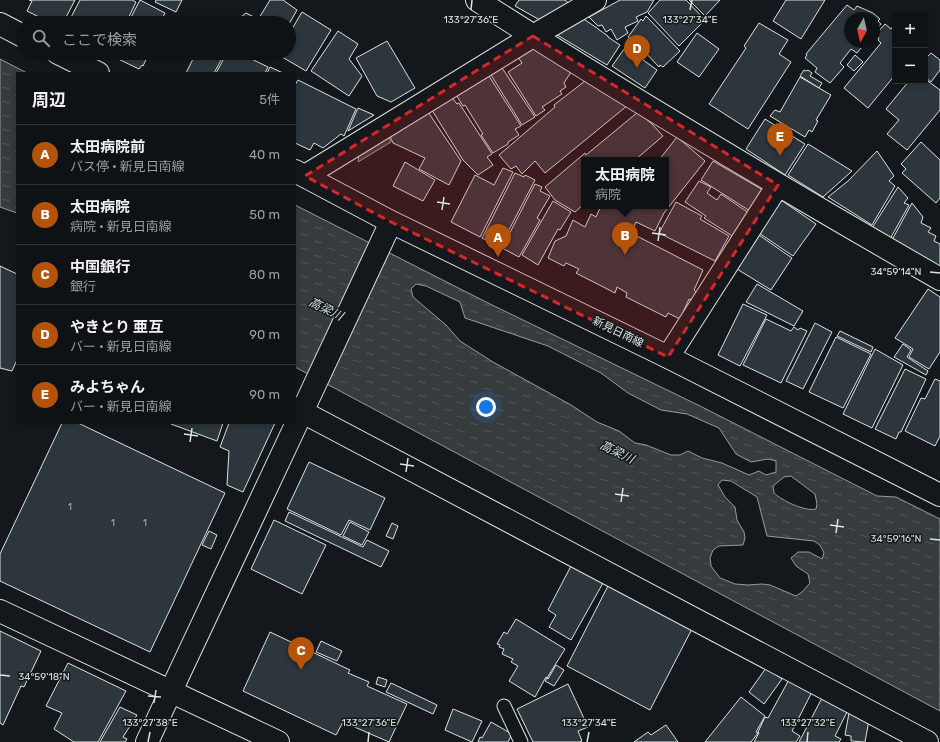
<!DOCTYPE html>
<html lang="ja">
<head>
<meta charset="utf-8">
<style>
	:root { --surface:#0f1215; --page:#181b1e; --text:#f1f3f6; --muted:#9b9ea0; --line:#2f3234; --accent:#b45309 }
	body { margin:0; font-family:Rubik,"Noto Sans JP",sans-serif; background:var(--page); color:var(--text) }
	.controls { position:absolute; right:12px; top:12px; display:grid; overflow:hidden; border-radius:0px; box-shadow:0 2px 6px #0003 }
	.controls button { width:36px; height:36px; display:grid; place-items:center; padding:0; border:0; border-bottom:1px solid var(--line); background:var(--surface); color:var(--text); font:20px sans-serif }
	.compass { position:absolute; left:844px; top:12px; width:36px; height:36px; border-radius:50%; background:var(--surface); box-shadow:0 2px 6px #0003; rotate:188deg }
	.you { position:absolute; left:486px; top:407px; width:14px; height:14px; margin:-10px; border:3px solid #fff; border-radius:50%; background:#1a73e8; box-shadow:0 0 0 6px #1a73e833 }
	.badge { display:grid; place-items:center; width:26px; height:26px; border-radius:50%; background:var(--accent); color:#fff; font-size:13px; font-weight:700 }
	.pin { position:absolute; translate:-50% -33px; filter:drop-shadow(0 1px 2px #0008) }
	.pin::after { content:''; position:absolute; top:21px; width:14px; height:12px; background:inherit; clip-path:polygon(0 0,100% 0,50% 100%) }
	.popup { position:absolute; left:581px; top:157px; width:88px; height:52px; box-sizing:border-box; display:grid; place-content:center; border-radius:0px; background:var(--surface); filter:drop-shadow(0 1px 3px #0005); font-size:13px; white-space:nowrap; color:var(--muted) }
	.popup b { font-size:15px; color:var(--text) }
	.popup::after { content:''; position:absolute; left:50%; top:100%; margin-left:-8px; border:8px solid transparent; border-top-color:var(--surface) }
	.list { margin:0; padding:0; list-style:none }
	h2 { display:flex; justify-content:space-between; align-items:center; height:52px; margin:0; padding:0 16px; font-size:17px }
	h2 small { font-size:13px; font-weight:400; color:var(--muted) }
	.list li { display:grid; grid-template-columns:26px 1fr auto; gap:12px; align-items:center; box-sizing:border-box; height:60px; padding:0 16px; border-top:1px solid var(--line) }
	.list b { display:block; font-size:15px; white-space:nowrap }
	.list p { margin:0; font-size:13px; white-space:nowrap; color:var(--muted) }
	.list em { font-size:13px; font-style:normal; color:var(--muted) }
	.icon { flex:none; width:22px; height:22px; fill:none; stroke:currentColor; stroke-width:2; stroke-linecap:round; stroke-linejoin:round }
	.map { position:relative; flex:none; width:940px; height:742px; overflow:hidden }
	.search { position:absolute; background:var(--surface); box-shadow:0 2px 6px #0003; left:16px; top:16px; width:280px; height:44px; display:flex; align-items:center; gap:10px; box-sizing:border-box; padding:0 14px; border-radius:22px; color:var(--muted); font-size:15px }
	.panel { position:absolute; background:var(--surface); box-shadow:0 2px 6px #0003; left:16px; top:72px; width:280px; height:352px; border-radius:0px }
	.map>svg:first-child { display:block }
	.water { fill:url(#water-ripples); stroke:#939e99; fill-rule:evenodd }
	.building { fill:#2c363c; stroke:#d8e6dc }
	.lines { fill:none; stroke-linecap:round; stroke-linejoin:round }
	.lane-casing { stroke:#d8e6dc; stroke-width:15 }
	.street-casing { stroke:#d8e6dc; stroke-width:24 }
	.secondary-casing { stroke:#d8e6dc; stroke-width:24 }
	.primary-casing { stroke:#d8e6dc; stroke-width:24 }
	.lane { stroke:#14181c; stroke-width:13 }
	.street { stroke:#14181c; stroke-width:22 }
	.secondary { stroke:#14181c; stroke-width:22 }
	.primary { stroke:#14181c; stroke-width:22 }
	.marked { fill:#d62828; fill-opacity:0.2; stroke:#d62828; stroke-width:3; stroke-dasharray:8 5; stroke-linejoin:round }
	.ticks { fill:none; stroke:#d8e6dc; stroke-width:1.5 }
	.labels { text-anchor:middle; dominant-baseline:central; stroke-width:3; stroke-linejoin:round; paint-order:stroke }
	.number-label { font-size:9px; fill:#adbab4 }
	.street-label { font-size:11px; fill:#d8e6dc; stroke:#14181c }
	.water-label { font-size:12px; font-style:italic; fill:#d8e6dc; stroke:#14181c }
	.ticks-label { font-size:10px; text-anchor:middle; fill:#d8e6dc; stroke:#14181c; stroke-width:3; stroke-linejoin:round; paint-order:stroke }
</style>
</head>
<body>
<div class="map">
<svg width="940" height="742" viewBox="0 0 940 742">
	<defs>
		<pattern id="water-ripples" width="26" height="14" patternUnits="userSpaceOnUse"><rect width="26" height="14" fill="#363b3e"/><path d="M2 4q2-2 4 0t4 0M15 11q2-2 4 0t4 0" fill="none" stroke="#525759"/></pattern>
	</defs>
	<rect width="100%" height="100%" fill="#14181c"/>
	<g class="water">
		<polygon points="0,59 27,73 17,73 17,213 0,207"/>
		<polygon points="385,130 391,142 358,162 360,145"/>
		<path d="M295 205 488 303 700 406 877 496 896 497 940 519V711L295 367ZM416 284 426 286 460 302 465 318 548 346 601 373 628 393 661 410 687 414 719 428 736 454 751 462 768 459 776 461V472L766 475 759 471 749 475 722 463 702 458 688 451 680 455H671L646 445 635 443 619 431 597 422 571 405 493 362 460 341 446 325 413 297 411 289ZM791 476 815 494 817 504 816 509C805 512 781 500 774 493L773 486 784 477ZM722 480 731 481 757 497 767 536 814 541 820 545 824 553 822 559 809 552H798L791 558 796 566 808 574 810 583 802 592 796 596 770 585 762 584 748 585 735 584 720 578 711 566 710 558 713 550 719 546 743 545 745 538 744 532 737 520 735 507 725 497 718 485Z"/>
	</g>
	<g class="building">
		<polygon points="29,0 75,0 63,23 51,23 27,11 32,1"/>
		<polygon points="80,0 132,0 136,2 126,23 68,23"/>
		<polygon points="140,0 165,13 160,23 128,23"/>
		<polygon points="156,0 182,0 176,12 155,2"/>
		<polygon points="270,0 283,0 297,10 289,24 289,23 256,23"/>
		<polygon points="519,0 565,0 572,6 547,24 515,6"/>
		<polygon points="620,0 654,0 647,12 636,17 638,21 625,27 628,33 617,40 611,29 606,32 602,25 598,26 589,17"/>
		<polygon points="660,0 686,0 705,20 679,46 648,13"/>
		<polygon points="689,0 720,0 705,16"/>
		<polygon points="786,0 825,0 801,39 773,21"/>
		<polygon points="847,5 854,10 857,6 873,13 880,19 878,21 881,24 874,32 874,18 850,18 850,42 866,42 857,53 851,49 840,63 844,67 830,83 815,72 817,68 805,58 807,55 806,54"/>
		<polygon points="302,12 331,30 306,71 277,54 289,53 289,34"/>
		<polygon points="246,13 256,18 253,23 233,23"/>
		<polygon points="579,16 597,28 598,29 608,36 608,37 620,45 607,65 554,33"/>
		<polygon points="646,16 680,51 663,67 660,65 659,67 643,50 641,52 630,40 631,39 628,37 641,19 643,21"/>
		<polygon points="759,23 788,40 779,54 791,62 748,129 709,104 746,48 744,46"/>
		<polygon points="885,24 891,29 894,25 895,26 895,75 868,108 844,88 881,43 878,40 879,38 876,34"/>
		<polygon points="338,31 358,44 349,59 362,76 349,96 311,71"/>
		<polygon points="697,33 719,49 699,77 677,62"/>
		<polygon points="387,41 415,88 391,102 377,96 356,58"/>
		<polygon points="627,45 641,54 639,57 657,70 645,88 612,66"/>
		<polygon points="528,46 571,72 564,83 566,87 560,91 562,94 542,107 545,110 536,116 508,72 522,63 516,54"/>
		<polygon points="116,53 149,53 143,66 142,65 139,69 114,57"/>
		<polygon points="196,53 225,53 214,73 186,73"/>
		<polygon points="227,53 239,53 268,67 265,73 216,73"/>
		<polygon points="931,53 940,60 940,70 931,82 925,77 925,59"/>
		<polygon points="855,55 863,62 854,71 847,65"/>
		<polygon points="270,67 283,73 267,73"/>
		<polygon points="502,68 535,117 522,125 491,75"/>
		<polygon points="804,70 806,71 808,70 812,73 810,76 822,83 819,88 800,76"/>
		<polygon points="487,73 521,126 515,129 519,135 508,142 508,144 493,153 481,135 483,134 465,105 463,106 455,93"/>
		<polygon points="800,77 831,95 816,120 818,121 812,132 809,130 805,137 770,116 775,110 780,112"/>
		<polygon points="925,79 940,90 940,110 907,150 887,134 899,120 886,109 909,81 925,81"/>
		<polygon points="298,80 356,109 344,136 341,134 323,148 314,143 310,150 295,143 295,85"/>
		<polygon points="585,81 628,105 545,173 535,161 522,174 516,166 511,169 499,155 555,107 554,105"/>
		<polygon points="450,95 457,104 459,103 492,154 487,157 493,165 478,175 463,160 430,107"/>
		<polygon points="358,108 374,115 348,131"/>
		<polygon points="426,109 461,161 449,185 419,169 425,158 393,143 388,132"/>
		<polygon points="638,112 652,124 663,136 635,160 584,160 584,204 575,212 555,200 545,187 585,153 586,155"/>
		<polygon points="765,119 805,144 785,175 746,149"/>
		<polygon points="677,137 705,161 664,213 655,231 636,222 631,233 703,270 694,290 696,292 692,300 689,299 680,319 668,313 666,317 626,297 627,293 617,287 615,293 576,273 579,269 566,263 564,266 548,258 555,241 566,236 573,220 585,227 591,214 596,217 601,206 666,206 666,160 659,160"/>
		<polygon points="921,142 940,160 940,198 936,203 902,173 906,169 901,164"/>
		<polygon points="808,144 852,171 823,197 788,175"/>
		<polygon points="877,151 894,176 889,181 895,186 872,225 828,197 848,181"/>
		<polygon points="713,161 763,190 750,211 701,180"/>
		<polygon points="405,162 435,180 423,201 393,186"/>
		<polygon points="503,168 513,172 480,237 451,222 475,175 494,185"/>
		<polygon points="515,173 524,177 525,175 535,180 500,247 482,238"/>
		<polygon points="699,181 711,187 707,193 717,200 721,194 749,213 734,237 704,218 706,216 685,202"/>
		<polygon points="535,184 542,187 540,191 550,196 537,218 540,220 519,257 502,248"/>
		<polygon points="898,187 908,198 904,203 909,205 890,239 872,228"/>
		<polygon points="781,200 816,224 793,256 759,233"/>
		<polygon points="553,201 571,212 560,230 558,229 538,265 522,255"/>
		<polygon points="676,202 702,216 700,219 729,236 715,261 659,233"/>
		<polygon points="912,203 923,217 921,223 931,228 928,232 936,236 934,241 940,244 940,270 892,240"/>
		<polygon points="759,235 792,258 771,290 737,269"/>
		<polygon points="0,266 17,274 17,360 12,371 0,368"/>
		<polygon points="757,284 803,311 794,326 746,302"/>
		<polygon points="928,289 940,297 940,352 929,369 909,357 913,349 895,338"/>
		<polygon points="743,304 767,315 740,366 718,355"/>
		<polygon points="766,319 791,331 794,327 798,330 800,328 807,331 781,383 743,365"/>
		<polygon points="815,323 832,332 803,389 786,381"/>
		<polygon points="840,331 873,347 871,352 837,336"/>
		<polygon points="836,337 871,354 843,408 809,392"/>
		<polygon points="903,344 911,350 907,357 928,371 926,375 894,357"/>
		<polygon points="875,349 903,365 872,428 843,414"/>
		<polygon points="905,369 926,379 901,432 899,432 896,439 875,429"/>
		<polygon points="935,379 940,381 940,436 935,446 905,431 921,398 925,399"/>
		<polygon points="62,423 78,423 225,493 150,652 0,581 0,554"/>
		<polygon points="172,423 223,423 217,441 171,424"/>
		<polygon points="229,423 275,423 243,492 227,485 229,451 220,447"/>
		<polygon points="309,462 385,498 370,530 349,520 341,535 287,509"/>
		<polygon points="289,512 363,547 367,540 389,551 381,567 285,521"/>
		<polygon points="274,520 326,545 302,594 251,569"/>
		<polygon points="350,522 369,532 362,545 343,536"/>
		<polygon points="392,523 398,526 393,539 386,536"/>
		<polygon points="209,531 217,535 211,549 202,545"/>
		<polygon points="571,566 603,583 571,640 549,627 556,615 548,610"/>
		<polygon points="610,582 694,625 650,710 567,666"/>
		<polygon points="516,619 565,649 547,678 546,677 535,697 509,681 518,666 511,662 513,659 502,654 504,649 499,647 500,645 497,644 504,632 507,634"/>
		<polygon points="0,631 41,651 24,687 21,686 3,725 0,723"/>
		<polygon points="270,632 350,670 348,673 369,682 367,686 407,704 389,742 343,722 336,735 243,691"/>
		<polygon points="321,641 342,651 337,661 316,652"/>
		<polygon points="68,663 126,691 98,742 74,742 54,729 62,713 46,706"/>
		<polygon points="556,665 564,670 554,686 545,681 547,678 548,679"/>
		<polygon points="766,668 782,679 764,704 749,692"/>
		<polygon points="791,676 814,688 792,731 800,736 796,742 754,742 759,733 758,732 765,717 768,718"/>
		<polygon points="378,677 387,680 385,687 376,684"/>
		<polygon points="391,683 437,705 433,714 386,692"/>
		<polygon points="568,684 588,727 578,731 582,741 579,742 533,742 517,709"/>
		<polygon points="823,696 848,710 835,736 841,739 839,742 799,742"/>
		<polygon points="741,697 765,716 756,732 758,733 751,742 705,742"/>
		<polygon points="120,707 137,715 123,737 127,739 125,742 100,742"/>
		<polygon points="453,709 482,721 472,742 445,730"/>
		<polygon points="849,713 869,720 865,742 851,741 851,736 845,735"/>
		<polygon points="491,722 512,734 508,742 478,742 480,737 482,738"/>
		<polygon points="666,725 678,742 634,742 648,732 651,735"/>
	</g>
	<g class="lines">
		<g class="lane-casing">
			<polyline id="lane" points="504,706 521,742"/>
		</g>
		<g class="street-casing">
			<g id="street">
				<path d="M477 0C629 98 784 189 940 279"/>
				<polyline points="305,176 533,36 595,0"/>
				<polyline points="668,357 778,185"/>
				<polyline points="295,408 927,742"/>
				<polyline points="147,742 302,412"/>
			</g>
		</g>
		<g class="secondary-casing">
			<g id="secondary">
				<polyline points="302,412 391,222"/>
				<polyline points="0,611 278,742"/>
			</g>
		</g>
		<g class="primary-casing">
			<g id="primary">
				<polyline points="0,24 23,36"/>
				<polyline points="58,53 98,73"/>
				<polyline points="295,171 391,222 668,357 940,495"/>
			</g>
		</g>
		<use href="#lane" class="lane"/>
		<use href="#street" class="street"/>
		<use href="#secondary" class="secondary"/>
		<use href="#primary" class="primary"/>
	</g>
	<path class="marked" d="M533 36 778 185 668 357 391 222 305 176Z"/>
	<path class="ticks" d="M471 10 472 0M690 10 692 0M437 202 450 204M442 210 444 197M652 233 666 235M658 241 660 227M930 272 940 273M184 434 198 436M190 442 192 428M400 464 414 466M406 472 408 458M615 494 629 496M621 502 623 488M830 525 844 527M836 533 838 519M930 539 940 540M0 675 10 676M148 696 161 697M154 703 156 690M148 742 150 732M368 742 369 732M587 742 589 732M807 742 808 732"/>
	<g class="labels">
		<g class="number-label">
			<text x="70" y="507">1</text>
			<text x="113" y="523">1</text>
			<text x="145" y="523">1</text>
		</g>
		<g class="street-label">
			<text transform="translate(618 332) rotate(26)">新見日南線</text>
		</g>
		<g class="water-label">
			<text transform="translate(326 309) rotate(26)">高梁川</text>
			<text transform="translate(617 452) rotate(26)">高梁川</text>
		</g>
	</g>
	<g class="ticks-label">
		<text x="471" y="23">133°27'36"E</text>
		<text x="690" y="23">133°27'34"E</text>
		<text x="896" y="275">34°59'14"N</text>
		<text x="896" y="542">34°59'16"N</text>
		<text x="44" y="680">34°59'18"N</text>
		<text x="150" y="726">133°27'38"E</text>
		<text x="369" y="726">133°27'36"E</text>
		<text x="589" y="726">133°27'34"E</text>
		<text x="808" y="726">133°27'32"E</text>
	</g>
</svg>
<div class="controls">
<button>+</button>
<button>−</button>
</div>
<svg class="compass" viewBox="-18 -18 36 36"><path d="M0-13l5 13h-10z" fill="#e53935"/><path d="M0 13l5-13h-10z" fill="#9b9ea0"/></svg>
<div class="you"></div>
<div class="pin badge" style="left:498px;top:257px">A</div>
<div class="pin badge" style="left:625px;top:255px">B</div>
<div class="popup"><b>太田病院</b>病院</div>
<div class="pin badge" style="left:301px;top:670px">C</div>
<div class="pin badge" style="left:637px;top:68px">D</div>
<div class="pin badge" style="left:780px;top:156px">E</div>
<div class="search"><svg class="icon" aria-label="search" viewBox="0 0 24 24"><circle cx="10" cy="10" r="6"/><path d="M15 15l6 6"/></svg>ここで検索</div>
<section class="panel">
<h2>周辺<small>5件</small></h2>
<ul class="list">
<li><span class="badge">A</span><div><b>太田病院前</b><p>バス停 · 新見日南線</p></div><em>40 m</em></li>
<li><span class="badge">B</span><div><b>太田病院</b><p>病院 · 新見日南線</p></div><em>50 m</em></li>
<li><span class="badge">C</span><div><b>中国銀行</b><p>銀行</p></div><em>80 m</em></li>
<li><span class="badge">D</span><div><b>やきとり 亜互</b><p>バー · 新見日南線</p></div><em>90 m</em></li>
<li><span class="badge">E</span><div><b>みよちゃん</b><p>バー · 新見日南線</p></div><em>90 m</em></li>
</ul>
</section>
</div>
</body>
</html>
